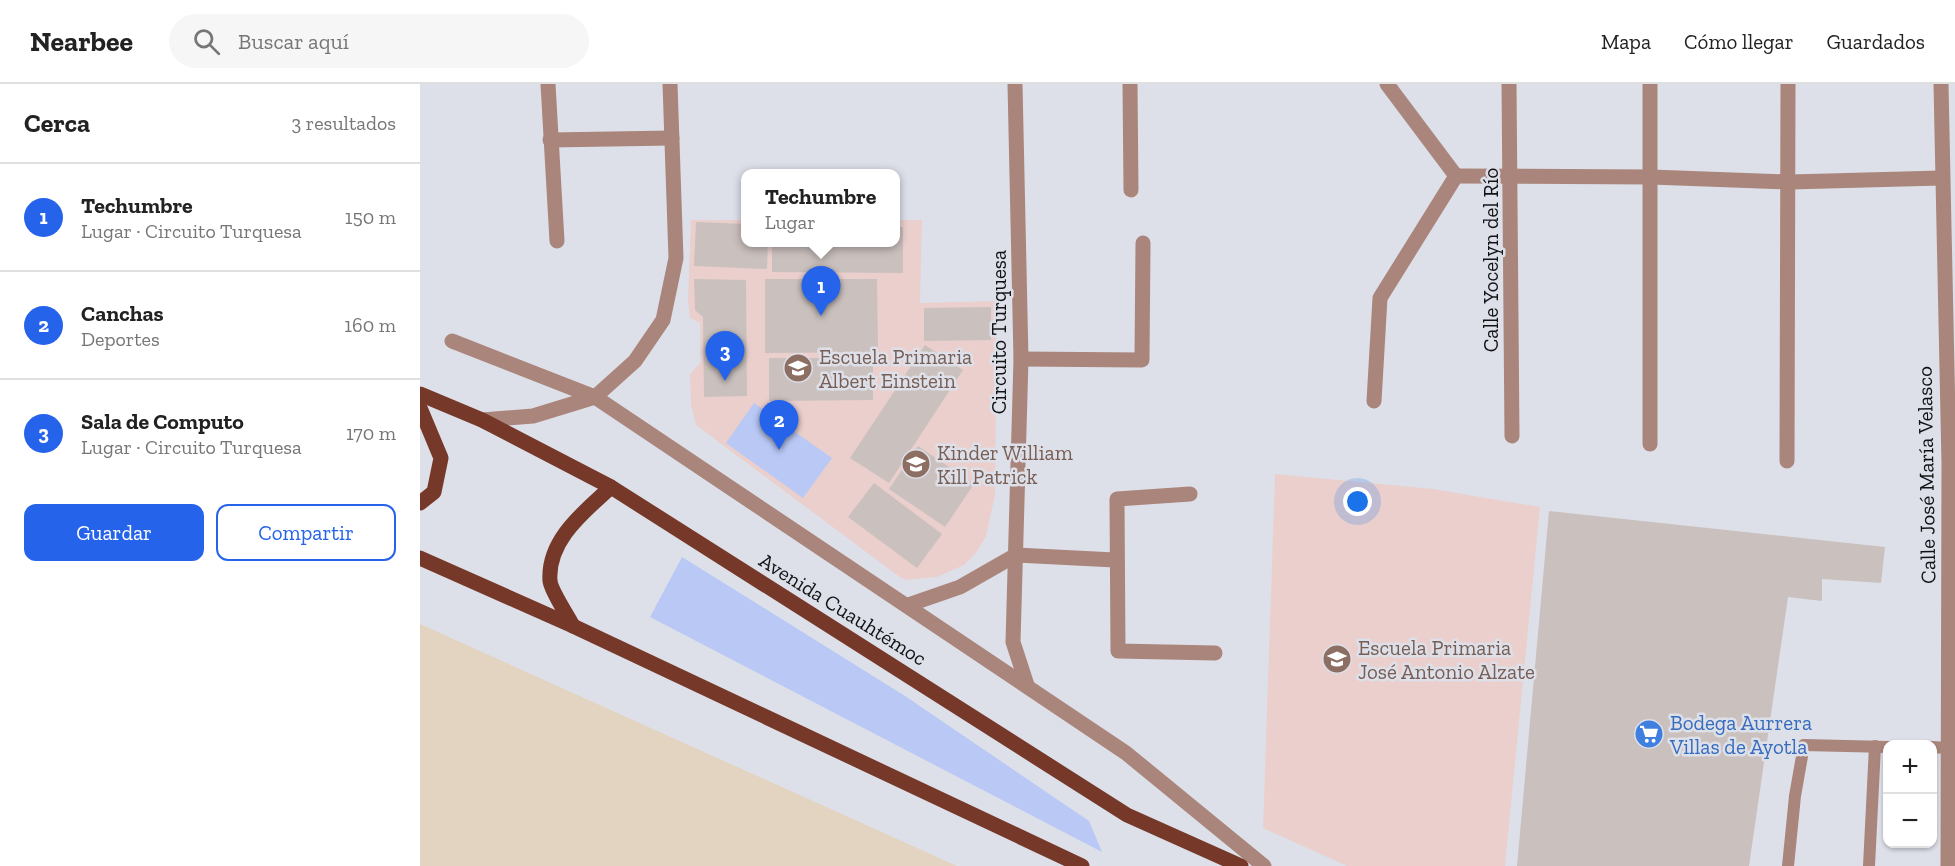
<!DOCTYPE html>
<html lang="es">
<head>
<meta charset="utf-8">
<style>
	:root { --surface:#fff; --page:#f6f6f6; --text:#222; --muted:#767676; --line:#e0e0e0; --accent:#2563eb }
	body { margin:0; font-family:"Zilla Slab",serif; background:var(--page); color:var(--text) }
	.controls { position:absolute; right:18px; bottom:18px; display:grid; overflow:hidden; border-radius:12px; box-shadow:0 2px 4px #0004 }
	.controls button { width:54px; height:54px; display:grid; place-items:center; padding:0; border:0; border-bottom:2px solid var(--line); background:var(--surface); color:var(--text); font:30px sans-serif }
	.you { position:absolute; left:938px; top:418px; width:21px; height:21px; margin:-15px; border:4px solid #fff; border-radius:50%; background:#1a73e8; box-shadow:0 0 0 9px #1a73e833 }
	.badge { display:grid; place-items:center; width:39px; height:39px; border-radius:50%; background:var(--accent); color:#fff; font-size:20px; font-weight:700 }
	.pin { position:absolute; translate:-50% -50px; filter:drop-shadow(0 2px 3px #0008) }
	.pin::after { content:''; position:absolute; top:32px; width:21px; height:18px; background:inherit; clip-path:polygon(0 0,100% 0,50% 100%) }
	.popup { position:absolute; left:321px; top:85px; width:159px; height:78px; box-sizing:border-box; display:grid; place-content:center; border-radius:12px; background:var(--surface); filter:drop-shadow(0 2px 4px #0005); font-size:20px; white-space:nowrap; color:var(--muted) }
	.popup b { font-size:22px; color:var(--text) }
	.popup::after { content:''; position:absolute; left:50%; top:100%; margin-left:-12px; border:12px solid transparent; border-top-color:var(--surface) }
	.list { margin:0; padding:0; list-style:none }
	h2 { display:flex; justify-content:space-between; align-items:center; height:78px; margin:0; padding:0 24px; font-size:26px }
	h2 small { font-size:20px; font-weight:400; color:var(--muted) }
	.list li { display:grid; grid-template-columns:39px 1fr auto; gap:18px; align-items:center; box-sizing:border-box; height:108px; padding:0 24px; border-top:2px solid var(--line) }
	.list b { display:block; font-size:22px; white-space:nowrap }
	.list p { margin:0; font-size:20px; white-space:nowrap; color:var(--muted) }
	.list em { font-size:20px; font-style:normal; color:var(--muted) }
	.actions { display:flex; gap:12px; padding:18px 24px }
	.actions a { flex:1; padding:14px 0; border:2px solid var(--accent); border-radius:12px; text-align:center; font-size:21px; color:var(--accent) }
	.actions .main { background:var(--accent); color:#fff }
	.icon { flex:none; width:33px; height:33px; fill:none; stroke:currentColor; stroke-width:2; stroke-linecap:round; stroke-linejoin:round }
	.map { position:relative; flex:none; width:1535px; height:782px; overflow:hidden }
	header { display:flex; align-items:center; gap:36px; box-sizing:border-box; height:84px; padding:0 30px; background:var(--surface); border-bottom:2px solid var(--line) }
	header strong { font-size:28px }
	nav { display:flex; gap:33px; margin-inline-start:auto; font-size:21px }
	.search { width:420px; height:54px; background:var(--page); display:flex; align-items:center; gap:15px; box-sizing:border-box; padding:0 21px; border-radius:33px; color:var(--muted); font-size:22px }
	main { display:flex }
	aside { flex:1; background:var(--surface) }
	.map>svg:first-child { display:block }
	.industrial { fill:#e2d4c1 }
	.education { fill:#eacfcd }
	.green { fill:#b9c8f5 }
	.building { fill:#cac0be }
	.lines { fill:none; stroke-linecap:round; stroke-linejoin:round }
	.lane { stroke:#aa857b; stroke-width:12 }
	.street { stroke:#aa857b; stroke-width:15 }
	.primary { stroke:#763829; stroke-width:15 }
	.labels { text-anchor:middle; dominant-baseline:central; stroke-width:5; stroke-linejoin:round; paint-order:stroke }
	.street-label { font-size:21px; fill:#111214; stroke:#dde0e9 }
	.education-label { font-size:21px; fill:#785e54; stroke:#dde0e9; text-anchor:start }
	.shop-label { font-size:21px; fill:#366cbe; stroke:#dde0e9; text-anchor:start }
</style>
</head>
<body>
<header>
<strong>Nearbee</strong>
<div class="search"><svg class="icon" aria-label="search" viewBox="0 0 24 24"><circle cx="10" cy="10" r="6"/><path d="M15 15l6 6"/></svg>Buscar aquí</div>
<nav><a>Mapa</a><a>Cómo llegar</a><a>Guardados</a></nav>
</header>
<main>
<aside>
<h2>Cerca<small>3 resultados</small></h2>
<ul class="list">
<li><span class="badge">1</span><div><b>Techumbre</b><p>Lugar · Circuito Turquesa</p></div><em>150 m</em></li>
<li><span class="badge">2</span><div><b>Canchas</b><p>Deportes</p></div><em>160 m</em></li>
<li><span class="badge">3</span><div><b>Sala de Computo</b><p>Lugar · Circuito Turquesa</p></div><em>170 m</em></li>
</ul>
<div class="actions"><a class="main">Guardar</a><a>Compartir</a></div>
</aside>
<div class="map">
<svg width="1535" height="782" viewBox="0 0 1535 782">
	<rect width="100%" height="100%" fill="#dde0e9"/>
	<polygon class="industrial" points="0,540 537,782 0,782"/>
	<g class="education">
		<polygon points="271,136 326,136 326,158 476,158 476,136 502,136 500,219 577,217 575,411 566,452 556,469 544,481 517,493 486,496 477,491 276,341 271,321 270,290 281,278 280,239 270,234 268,216"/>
		<polygon points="855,390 1013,405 1120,423 1085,782 927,782 843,744"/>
	</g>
	<g class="green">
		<polygon points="334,319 412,374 383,414 306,359"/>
		<polygon points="262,473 485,612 669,737 682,768 230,533"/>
	</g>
	<g class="building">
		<polygon points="276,138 326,140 326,158 348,158 347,185 274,182"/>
		<polygon points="476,143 483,143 483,189 352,188 352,158 476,158"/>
		<polygon points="274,195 326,196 327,312 284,313 283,233 275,226"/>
		<polygon points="345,195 457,195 458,268 345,269"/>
		<polygon points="571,223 571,256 504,257 504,224"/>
		<polygon points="505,261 543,286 469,399 430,374"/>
		<polygon points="349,274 453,274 453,316 349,317"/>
		<polygon points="498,362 554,400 525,443 469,405"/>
		<polygon points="454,399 522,450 497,484 428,433"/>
		<polygon points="1129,427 1465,463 1461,499 1402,495 1402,517 1368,513 1329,782 1097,782"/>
	</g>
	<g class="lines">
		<g class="lane">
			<polyline points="1512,663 1528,664"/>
			<polyline points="1368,782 1375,712 1384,661 1468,663"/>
			<polyline points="1449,782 1455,662"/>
		</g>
		<g class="street">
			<polyline points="128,0 137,157"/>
			<polyline points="595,0 601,275 593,558 607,601"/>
			<polyline points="710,0 711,106"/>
			<polyline points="967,0 1036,92"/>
			<polyline points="1089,0 1092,352"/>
			<polyline points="1521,0 1529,380 1528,782"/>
			<polyline points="130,56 252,54"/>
			<polyline points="1036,92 1231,93 1370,98 1521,94"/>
			<polyline points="32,257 175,313 706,669 844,782"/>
			<polyline points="601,275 722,276 723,159"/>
			<polyline points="954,317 960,214 1036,92"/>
			<polyline points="62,336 113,332 175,313 215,277 243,236 256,174 250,0"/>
			<polyline points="1230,360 1230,0"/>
			<polyline points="1367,377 1368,0"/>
			<polyline points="770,410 697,415 698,567 795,569"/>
			<polyline points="488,521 540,503 596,471 695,476"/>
		</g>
		<g class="primary">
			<polyline points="0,310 62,336 191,403 707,731 821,782"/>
			<polyline points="0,324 21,374 14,408 0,419"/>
			<polyline points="0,474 153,542 662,782"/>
			<path d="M153 542C148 532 131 507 130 497 127 456 164 428 191 403"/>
		</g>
	</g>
	<defs>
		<g id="school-disc" transform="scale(1.5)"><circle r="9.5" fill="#8d6e63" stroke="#dde0e9"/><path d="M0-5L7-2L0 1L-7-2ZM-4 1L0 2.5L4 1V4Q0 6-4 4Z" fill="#fff"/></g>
		<g id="supermarket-disc" transform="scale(1.5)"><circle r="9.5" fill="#3f7fe0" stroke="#dde0e9"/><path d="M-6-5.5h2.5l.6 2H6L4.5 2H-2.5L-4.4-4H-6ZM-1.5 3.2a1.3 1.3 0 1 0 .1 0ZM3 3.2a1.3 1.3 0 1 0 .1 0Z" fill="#fff"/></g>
	</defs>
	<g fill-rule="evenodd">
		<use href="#school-disc" x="378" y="284"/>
		<use href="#school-disc" x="496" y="380"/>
		<use href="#school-disc" x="917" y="575"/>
		<use href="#supermarket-disc" x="1229" y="650"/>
	</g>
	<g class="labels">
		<g class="street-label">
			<text transform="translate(1070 176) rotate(-90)">Calle Yocelyn del Río</text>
			<text transform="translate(578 248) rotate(-90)">Circuito Turquesa</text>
			<text transform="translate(1506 391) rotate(-91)">Calle José María Velasco</text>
			<text transform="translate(423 525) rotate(32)">Avenida Cuauhtémoc</text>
		</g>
		<g class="education-label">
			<text x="399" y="272">Escuela Primaria<tspan x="399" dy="24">Albert Einstein</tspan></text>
			<text x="517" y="368">Kinder William<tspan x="517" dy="24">Kill Patrick</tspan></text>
			<text x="938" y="563">Escuela Primaria<tspan x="938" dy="24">José Antonio Alzate</tspan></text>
		</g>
		<g class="shop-label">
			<text x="1250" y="638">Bodega Aurrera<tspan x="1250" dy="24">Villas de Ayotla</tspan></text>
		</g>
	</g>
</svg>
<div class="controls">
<button>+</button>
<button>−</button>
</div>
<div class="you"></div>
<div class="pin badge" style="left:401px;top:232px">1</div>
<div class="popup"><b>Techumbre</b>Lugar</div>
<div class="pin badge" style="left:359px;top:366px">2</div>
<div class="pin badge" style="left:305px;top:297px">3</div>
</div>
</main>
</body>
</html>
